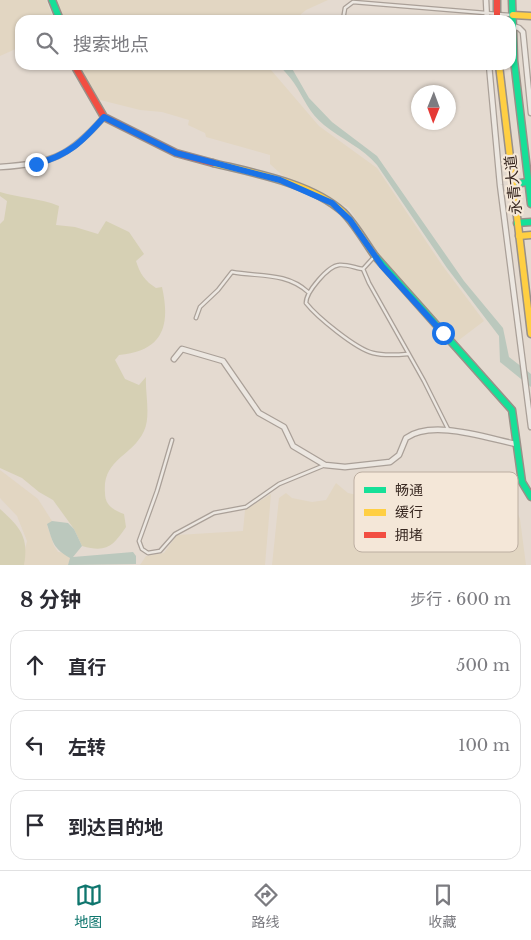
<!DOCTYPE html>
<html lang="zh">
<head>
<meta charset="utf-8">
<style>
	:root { --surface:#fff; --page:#f7f7f7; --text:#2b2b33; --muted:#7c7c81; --line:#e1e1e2; --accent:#0f766e }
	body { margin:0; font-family:"Libre Baskerville","Noto Sans SC",serif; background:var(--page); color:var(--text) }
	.compass { position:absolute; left:411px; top:85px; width:45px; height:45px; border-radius:50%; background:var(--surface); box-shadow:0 1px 4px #0004; rotate:181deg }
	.stop { position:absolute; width:15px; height:15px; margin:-11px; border:4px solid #1a73e8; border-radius:50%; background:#fff }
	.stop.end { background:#1a73e8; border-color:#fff; box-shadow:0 1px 5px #0008 }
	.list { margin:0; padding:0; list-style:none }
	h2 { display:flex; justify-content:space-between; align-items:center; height:65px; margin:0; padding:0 20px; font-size:21px }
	h2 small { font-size:16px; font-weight:400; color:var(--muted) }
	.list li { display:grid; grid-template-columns:32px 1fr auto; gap:15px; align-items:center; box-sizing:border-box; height:70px; margin:0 10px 10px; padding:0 10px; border:1px solid var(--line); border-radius:15px }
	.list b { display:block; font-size:19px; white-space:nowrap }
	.list em { font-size:16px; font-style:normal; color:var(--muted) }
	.icon { flex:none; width:28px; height:28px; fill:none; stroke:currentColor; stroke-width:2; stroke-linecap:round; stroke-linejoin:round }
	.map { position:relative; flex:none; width:531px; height:565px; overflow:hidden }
	.search { position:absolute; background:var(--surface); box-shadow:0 1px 4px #0004; left:15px; right:15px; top:15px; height:55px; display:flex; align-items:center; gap:12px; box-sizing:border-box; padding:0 18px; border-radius:15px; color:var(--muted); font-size:19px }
	.sheet { height:305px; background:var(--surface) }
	nav { display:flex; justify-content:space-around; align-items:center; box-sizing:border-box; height:70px; border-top:1px solid var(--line); background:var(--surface); font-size:14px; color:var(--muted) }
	nav a { display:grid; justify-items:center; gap:2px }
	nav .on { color:var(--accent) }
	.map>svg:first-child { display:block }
	.farmland { fill:#e2d6c2 }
	.green { fill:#d6d0b4 }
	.water { fill:#bbc8bd }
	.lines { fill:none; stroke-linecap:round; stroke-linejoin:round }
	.lane-casing { stroke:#aaa098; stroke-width:5 }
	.street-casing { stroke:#aaa098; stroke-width:7 }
	.fast-casing { stroke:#999088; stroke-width:9 }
	.slow-casing { stroke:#999088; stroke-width:9 }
	.jam-casing { stroke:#999088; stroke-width:9 }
	.lane { stroke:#ece7e1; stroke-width:2.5 }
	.street { stroke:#ece7e1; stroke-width:4.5 }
	.fast { stroke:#16e098; stroke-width:6 }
	.slow { stroke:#ffcf43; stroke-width:6 }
	.jam { stroke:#f24e42; stroke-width:6 }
	.route { stroke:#1a73e8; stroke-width:6 }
	.labels { text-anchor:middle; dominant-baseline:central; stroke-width:4.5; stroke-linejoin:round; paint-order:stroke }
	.street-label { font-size:15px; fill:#382821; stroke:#f4e7d8 }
	.key { fill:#f4e7d8; stroke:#bcaea1; stroke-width:1 }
	.key-label { font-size:14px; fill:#382821 }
</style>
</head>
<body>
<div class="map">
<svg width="531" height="565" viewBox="0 0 531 565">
	<rect width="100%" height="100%" fill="#e4dad0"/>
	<g class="farmland">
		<polygon points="0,0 46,0 54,20 20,20 20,47 0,56"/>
		<polygon points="54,0 328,0 306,10 294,20 63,20"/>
		<polygon points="83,65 261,65 271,70 319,126 377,168 442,265 484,321 455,343 383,263 349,208 282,175 270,164 270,155 206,137 205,133 188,125 189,120 162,112 140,110 96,99 81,69"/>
		<polygon points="0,470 38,499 52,521 47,525 54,546 58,552 68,553 71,558 68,565 21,565 27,541 17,516 0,498"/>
		<polygon points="336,483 348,493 362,496 376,506 382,515 411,525 423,524 434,514 439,502 468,502 517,512 520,519 526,565 272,565 279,498 286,493 292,498 312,502 326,500"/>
		<polygon points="271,494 265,565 140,565 146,556 164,553 177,535 243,531 245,510"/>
	</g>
	<g class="green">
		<path d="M0 192C19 198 40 198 59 206L56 225 75 227 98 234 106 221 129 232 144 254 136 261C140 274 145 281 156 288L162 287C171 327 162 351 119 355L115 360 125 379 139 385 146 377C145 393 151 416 144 431 132 457 102 459 105 493 105 505 113 510 124 514L126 527C113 546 107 553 82 546L74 529 53 500 39 492 22 478 0 468V224L4 220 7 201 0 196Z"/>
		<path d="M0 509C20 527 29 537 24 565H0Z"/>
	</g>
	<g class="water">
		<path d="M279 65H290L309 98 332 122 377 156 464 281 503 328 509 357 531 374V387L500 362 499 336 447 268 377 165C363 148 341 139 324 125 309 113 304 98 294 83 290 77 284 71 279 65Z"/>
		<path d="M52 521 68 523 74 529 82 546 73 557 133 552 136 556V564L68 565 70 558C53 548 53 543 47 524Z"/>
	</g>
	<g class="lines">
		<g class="lane-casing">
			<g id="lane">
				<polyline points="343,20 345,8 353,2 511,15"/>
				<polyline points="374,257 363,269 369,283 424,381 448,429"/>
				<path d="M363 269C356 268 346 264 339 265 328 266 306 292 306 303 317 317 356 349 373 353 384 356 397 355 408 354"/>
				<path d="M196 318 200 307 218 290 232 272C259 277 286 272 308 292"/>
				<polyline points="172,440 157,491 139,541 142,549 148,553 160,551 175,534 214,513 246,507 279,484 325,465"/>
			</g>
		</g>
		<g class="street-casing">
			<g id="street">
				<polyline points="486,0 487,20"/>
				<polyline points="513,26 519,28 523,32 531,113"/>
				<polyline points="489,65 500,185 531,427"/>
				<path d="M0 167C52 164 70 156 104 117"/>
				<path d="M174 359 182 349 223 361 259 413 284 427 293 446 325 465 345 467 390 462 399 455 406 438C432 419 486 438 516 444"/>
			</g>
		</g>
		<g class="fast-casing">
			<g id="fast">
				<polyline points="52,0 60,20"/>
				<polyline points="512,0 514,60 531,204"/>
				<polyline points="513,184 528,182"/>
				<polyline points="517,223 531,222"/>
				<polyline points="375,256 512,410 522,482 531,497"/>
			</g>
		</g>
		<g class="slow-casing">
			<g id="slow">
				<polyline points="513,15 531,16"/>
				<polyline points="499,65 531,334"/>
				<path d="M213 163C254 173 311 183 343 212 355 224 365 242 375 256"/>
				<polyline points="519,236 531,235"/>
			</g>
		</g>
		<g class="jam-casing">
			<g id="jam">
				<polyline points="497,0 497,20"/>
				<polyline points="74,65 104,117 176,153 213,163"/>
			</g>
		</g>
		<use href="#lane" class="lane"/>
		<use href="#street" class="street"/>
		<use href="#fast" class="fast"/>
		<use href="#slow" class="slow"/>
		<use href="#jam" class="jam"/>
	</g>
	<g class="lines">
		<path class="route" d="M36 164C69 155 82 142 104 117L176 153 280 180 332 203 350 220 382 266 443 333"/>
	</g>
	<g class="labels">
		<g class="street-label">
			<text transform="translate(513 185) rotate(-96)">永青大道</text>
		</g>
	</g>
	<rect x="354" y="472" width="164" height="80" rx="8" class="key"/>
	<rect x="364" y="487" width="22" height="6" fill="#16e098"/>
	<rect x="364" y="509" width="22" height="7" fill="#ffcf43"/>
	<rect x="364" y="532" width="22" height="6" fill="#f24e42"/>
	<g class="key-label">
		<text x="395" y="495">畅通</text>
		<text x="395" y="517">缓行</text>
		<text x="395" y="540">拥堵</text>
	</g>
</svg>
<svg class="compass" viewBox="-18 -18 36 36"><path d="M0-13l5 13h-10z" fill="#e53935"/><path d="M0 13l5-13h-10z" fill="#7c7c81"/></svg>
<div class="stop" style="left:443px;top:333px"></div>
<div class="stop end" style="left:36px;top:164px"></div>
<div class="search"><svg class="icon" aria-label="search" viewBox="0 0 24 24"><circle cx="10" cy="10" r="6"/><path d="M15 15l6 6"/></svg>搜索地点</div>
</div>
<section class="sheet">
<h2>8 分钟<small>步行 · 600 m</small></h2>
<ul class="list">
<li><svg class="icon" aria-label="ahead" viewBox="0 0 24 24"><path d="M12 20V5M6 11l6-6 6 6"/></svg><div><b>直行</b></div><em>500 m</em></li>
<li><svg class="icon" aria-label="left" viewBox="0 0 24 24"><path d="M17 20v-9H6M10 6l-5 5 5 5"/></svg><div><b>左转</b></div><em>100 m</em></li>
<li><svg class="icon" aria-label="arrive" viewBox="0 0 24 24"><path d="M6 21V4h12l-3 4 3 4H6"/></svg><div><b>到达目的地</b></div></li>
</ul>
</section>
<nav>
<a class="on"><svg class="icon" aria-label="map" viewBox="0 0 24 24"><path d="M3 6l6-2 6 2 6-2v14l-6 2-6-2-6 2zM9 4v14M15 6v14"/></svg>地图</a>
<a><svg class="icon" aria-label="directions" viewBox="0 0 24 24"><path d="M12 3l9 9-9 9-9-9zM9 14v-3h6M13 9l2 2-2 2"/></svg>路线</a>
<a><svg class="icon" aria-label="saved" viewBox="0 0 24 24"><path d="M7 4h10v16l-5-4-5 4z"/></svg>收藏</a>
</nav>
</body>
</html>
